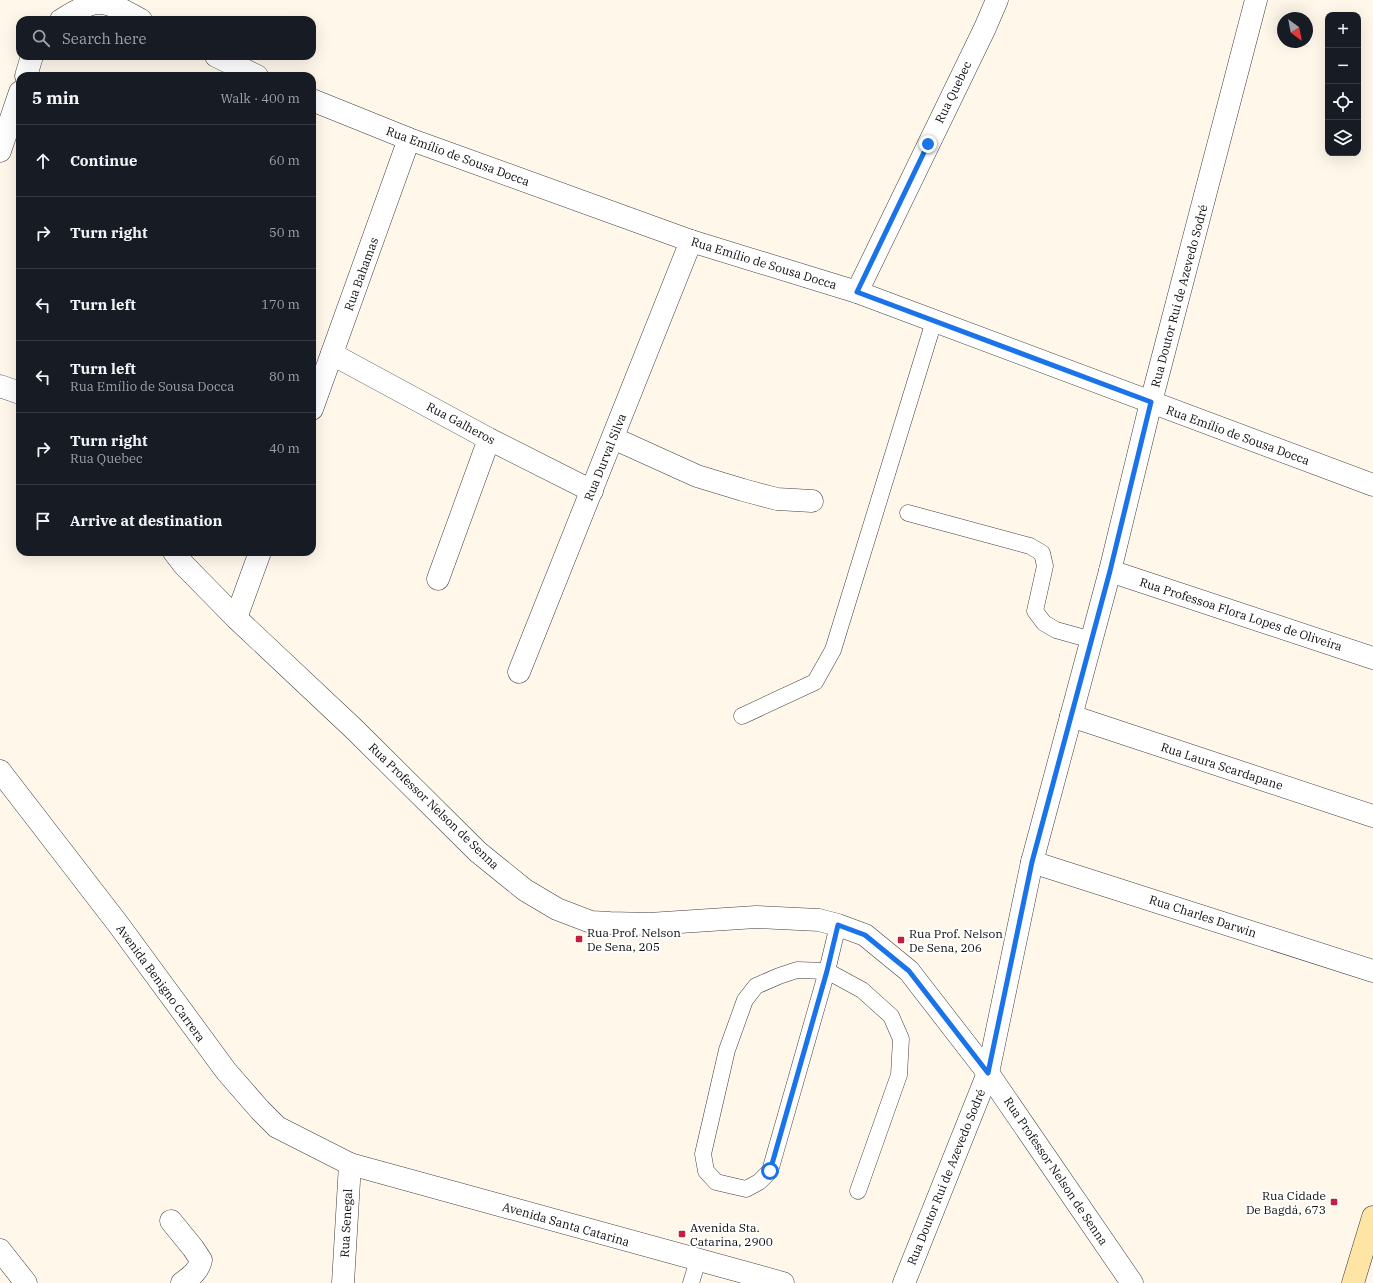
<!DOCTYPE html>
<html lang="en">
<head>
<meta charset="utf-8">
<style>
	:root { --surface:#171b24; --page:#20242c; --text:#f1f3f6; --muted:#9ea1a6; --line:#363941 }
	body { margin:0; font-family:"IBM Plex Serif",serif; background:var(--page); color:var(--text) }
	.controls { position:absolute; right:12px; top:12px; display:grid; overflow:hidden; border-radius:8px; box-shadow:0 4px 16px #0002 }
	.controls button { width:36px; height:36px; display:grid; place-items:center; padding:0; border:0; border-bottom:1px solid var(--line); background:var(--surface); color:var(--text); font:20px sans-serif }
	.compass { position:absolute; left:1277px; top:12px; width:36px; height:36px; border-radius:50%; background:var(--surface); box-shadow:0 4px 16px #0002; rotate:148deg }
	.stop { position:absolute; width:12px; height:12px; margin:-9px; border:3px solid #1a73e8; border-radius:50%; background:#fff }
	.stop.end { background:#1a73e8; border-color:#fff; box-shadow:0 1px 4px #0008 }
	.list { margin:0; padding:0; list-style:none }
	h2 { display:flex; justify-content:space-between; align-items:center; height:52px; margin:0; padding:0 16px; font-size:17px }
	h2 small { font-size:13px; font-weight:400; color:var(--muted) }
	.list li { display:grid; grid-template-columns:26px 1fr auto; gap:12px; align-items:center; box-sizing:border-box; height:72px; padding:0 16px; border-top:1px solid var(--line) }
	.list b { display:block; font-size:15px; white-space:nowrap }
	.list p { margin:0; font-size:13px; white-space:nowrap; color:var(--muted) }
	.list em { font-size:13px; font-style:normal; color:var(--muted) }
	.icon { flex:none; width:22px; height:22px; fill:none; stroke:currentColor; stroke-width:2; stroke-linecap:round; stroke-linejoin:round }
	.map { position:relative; flex:none; width:1373px; height:1283px; overflow:hidden }
	.search { position:absolute; background:var(--surface); box-shadow:0 4px 16px #0002; left:16px; top:16px; width:300px; height:44px; display:flex; align-items:center; gap:10px; box-sizing:border-box; padding:0 14px; border-radius:12px; color:var(--muted); font-size:15px }
	.panel { position:absolute; background:var(--surface); box-shadow:0 4px 16px #0002; left:16px; top:72px; width:300px; height:484px; border-radius:12px }
	.map>svg:first-child { display:block }
	.lines { fill:none; stroke-linecap:round; stroke-linejoin:round }
	.service-casing { stroke:#3f3f3f; stroke-width:17 }
	.minor-casing { stroke:#3f3f3f; stroke-width:23 }
	.tertiary-casing { stroke:#3f3f3f; stroke-width:23 }
	.secondary-casing { stroke:#2e2e2e; stroke-width:23 }
	.service { stroke:#fff; stroke-width:16 }
	.minor { stroke:#fff; stroke-width:22 }
	.tertiary { stroke:#fff; stroke-width:22 }
	.secondary { stroke:#ffe5a5; stroke-width:22 }
	.route { stroke:#1a73e8; stroke-width:5 }
	.poi-dot { fill:#c11e43; stroke:#fff; stroke-width:1.5 }
	.labels { text-anchor:middle; dominant-baseline:central; stroke-width:4; stroke-linejoin:round; paint-order:stroke }
	.street-label { font-size:12px; fill:#0c0c0c; stroke:#fff }
	.poi-label { font-size:12px; fill:#0c0c0c; stroke:#fff; text-anchor:start }
</style>
</head>
<body>
<div class="map">
<svg width="1373" height="1283" viewBox="0 0 1373 1283">
	<rect width="100%" height="100%" fill="#fff7ea"/>
	<g class="lines">
		<g class="service-casing">
			<g id="service">
				<polyline points="908,513 1030,546 1042,553 1045,566 1035,611 1044,623 1056,630 1092,640"/>
				<polyline points="742,716 815,682 833,650 934,321"/>
				<polyline points="838,925 827,971 770,1171 759,1182 746,1189 716,1182 706,1171 703,1154 727,1050 745,1000 756,986 779,976 797,970 827,971 862,990 891,1016 901,1039 899,1075 858,1191"/>
				<polyline points="691,1283 698,1260"/>
			</g>
		</g>
		<g class="minor-casing">
			<g id="minor">
				<path d="M61 20C69 15 88 3 98 3 111 2 130 14 141 20"/>
				<polyline points="216,56 257,76"/>
				<polyline points="26,76 32,56"/>
				<polyline points="312,100 409,139 691,241 857,292 1373,485"/>
				<polyline points="0,151 20,92"/>
				<polyline points="857,292 985,28 997,0"/>
				<polyline points="332,354 489,439 592,491"/>
				<polyline points="0,386 20,393"/>
				<polyline points="312,409 409,139"/>
				<polyline points="613,438 697,476 743,490 777,499 812,501"/>
				<polyline points="174,552 184,565 236,618 354,729 478,852 525,890 557,909 591,922 610,923 649,924 756,917 819,920 838,925 865,935 909,971 988,1073 1132,1283"/>
				<polyline points="1110,571 1373,658"/>
				<polyline points="438,579 489,439"/>
				<polyline points="236,618 260,552"/>
				<polyline points="519,672 691,241"/>
				<polyline points="1071,716 1373,816"/>
				<polyline points="1032,862 1373,971"/>
				<path d="M171 1221 193 1248 201 1260C199 1271 190 1277 182 1283"/>
				<polyline points="0,1250 26,1283"/>
				<polyline points="343,1283 350,1164"/>
				<polyline points="904,1283 988,1073 1032,862 1110,571 1151,402 1256,0"/>
			</g>
		</g>
		<g class="tertiary-casing">
			<polyline id="tertiary" points="0,771 118,924 226,1071 260,1110 277,1127 350,1164 783,1283"/>
		</g>
		<g class="secondary-casing">
			<polyline id="secondary" points="1353,1283 1373,1217"/>
		</g>
		<use href="#service" class="service"/>
		<use href="#minor" class="minor"/>
		<use href="#tertiary" class="tertiary"/>
		<use href="#secondary" class="secondary"/>
	</g>
	<g class="lines">
		<polyline class="route" points="770,1171 827,971 838,925 865,935 909,971 988,1073 1032,862 1110,571 1151,402 857,292 928,144"/>
	</g>
	<g class="poi-dot">
		<rect x="575" y="935" width="8" height="8" rx="2"/>
		<rect x="897" y="936" width="8" height="8" rx="2"/>
		<rect x="1330" y="1198" width="8" height="8" rx="2"/>
		<rect x="678" y="1230" width="8" height="8" rx="2"/>
	</g>
	<g class="labels">
		<g class="street-label">
			<text transform="translate(953 92) rotate(-64)">Rua Quebec</text>
			<text transform="translate(458 156) rotate(20)">Rua Emílio de Sousa Docca</text>
			<text transform="translate(764 263) rotate(17)">Rua Emílio de Sousa Docca</text>
			<text transform="translate(361 274) rotate(-70)">Rua Bahamas</text>
			<text transform="translate(1179 296) rotate(-75)">Rua Doutor Rui de Azevedo Sodré</text>
			<text transform="translate(461 423) rotate(28)">Rua Galheros</text>
			<text transform="translate(1238 435) rotate(20)">Rua Emílio de Sousa Docca</text>
			<text transform="translate(605 457) rotate(-68)">Rua Durval Silva</text>
			<text transform="translate(1241 614) rotate(18)">Rua Professoa Flora Lopes de Oliveira</text>
			<text transform="translate(1222 766) rotate(18)">Rua Laura Scardapane</text>
			<text transform="translate(434 806) rotate(44)">Rua Professor Nelson de Senna</text>
			<text transform="translate(1203 916) rotate(18)">Rua Charles Darwin</text>
			<text transform="translate(161 983) rotate(54)">Avenida Benigno Carrera</text>
			<text transform="translate(1056 1171) rotate(56)">Rua Professor Nelson de Senna</text>
			<text transform="translate(946 1177) rotate(-68)">Rua Doutor Rui de Azevedo Sodré</text>
			<text transform="translate(346 1223) rotate(-87)">Rua Senegal</text>
			<text transform="translate(566 1224) rotate(16)">Avenida Santa Catarina</text>
		</g>
		<g class="poi-label">
			<text x="587" y="932">Rua Prof. Nelson<tspan x="587" dy="14">De Sena, 205</tspan></text>
			<text x="909" y="933">Rua Prof. Nelson<tspan x="909" dy="14">De Sena, 206</tspan></text>
			<text x="1326" y="1195" text-anchor="end">Rua Cidade<tspan x="1326" dy="14">De Bagdá, 673</tspan></text>
			<text x="690" y="1227">Avenida Sta.<tspan x="690" dy="14">Catarina, 2900</tspan></text>
		</g>
	</g>
</svg>
<div class="controls">
<button>+</button>
<button>−</button>
<button><svg class="icon" aria-label="locate" viewBox="0 0 24 24"><circle cx="12" cy="12" r="6"/><path d="M12 2v4M12 18v4M2 12h4M18 12h4"/></svg></button>
<button><svg class="icon" aria-label="layers" viewBox="0 0 24 24"><path d="M12 4l9 5-9 5-9-5zM3 14l9 5 9-5"/></svg></button>
</div>
<svg class="compass" viewBox="-18 -18 36 36"><path d="M0-13l5 13h-10z" fill="#e53935"/><path d="M0 13l5-13h-10z" fill="#9ea1a6"/></svg>
<div class="stop" style="left:770px;top:1171px"></div>
<div class="stop end" style="left:928px;top:144px"></div>
<div class="search"><svg class="icon" aria-label="search" viewBox="0 0 24 24"><circle cx="10" cy="10" r="6"/><path d="M15 15l6 6"/></svg>Search here</div>
<section class="panel">
<h2>5 min<small>Walk · 400 m</small></h2>
<ul class="list">
<li><svg class="icon" aria-label="ahead" viewBox="0 0 24 24"><path d="M12 20V5M6 11l6-6 6 6"/></svg><div><b>Continue</b></div><em>60 m</em></li>
<li><svg class="icon" aria-label="right" viewBox="0 0 24 24"><path d="M7 20v-9h11M14 6l5 5-5 5"/></svg><div><b>Turn right</b></div><em>50 m</em></li>
<li><svg class="icon" aria-label="left" viewBox="0 0 24 24"><path d="M17 20v-9H6M10 6l-5 5 5 5"/></svg><div><b>Turn left</b></div><em>170 m</em></li>
<li><svg class="icon" aria-label="left" viewBox="0 0 24 24"><path d="M17 20v-9H6M10 6l-5 5 5 5"/></svg><div><b>Turn left</b><p>Rua Emílio de Sousa Docca</p></div><em>80 m</em></li>
<li><svg class="icon" aria-label="right" viewBox="0 0 24 24"><path d="M7 20v-9h11M14 6l5 5-5 5"/></svg><div><b>Turn right</b><p>Rua Quebec</p></div><em>40 m</em></li>
<li><svg class="icon" aria-label="arrive" viewBox="0 0 24 24"><path d="M6 21V4h12l-3 4 3 4H6"/></svg><div><b>Arrive at destination</b></div></li>
</ul>
</section>
</div>
</body>
</html>
